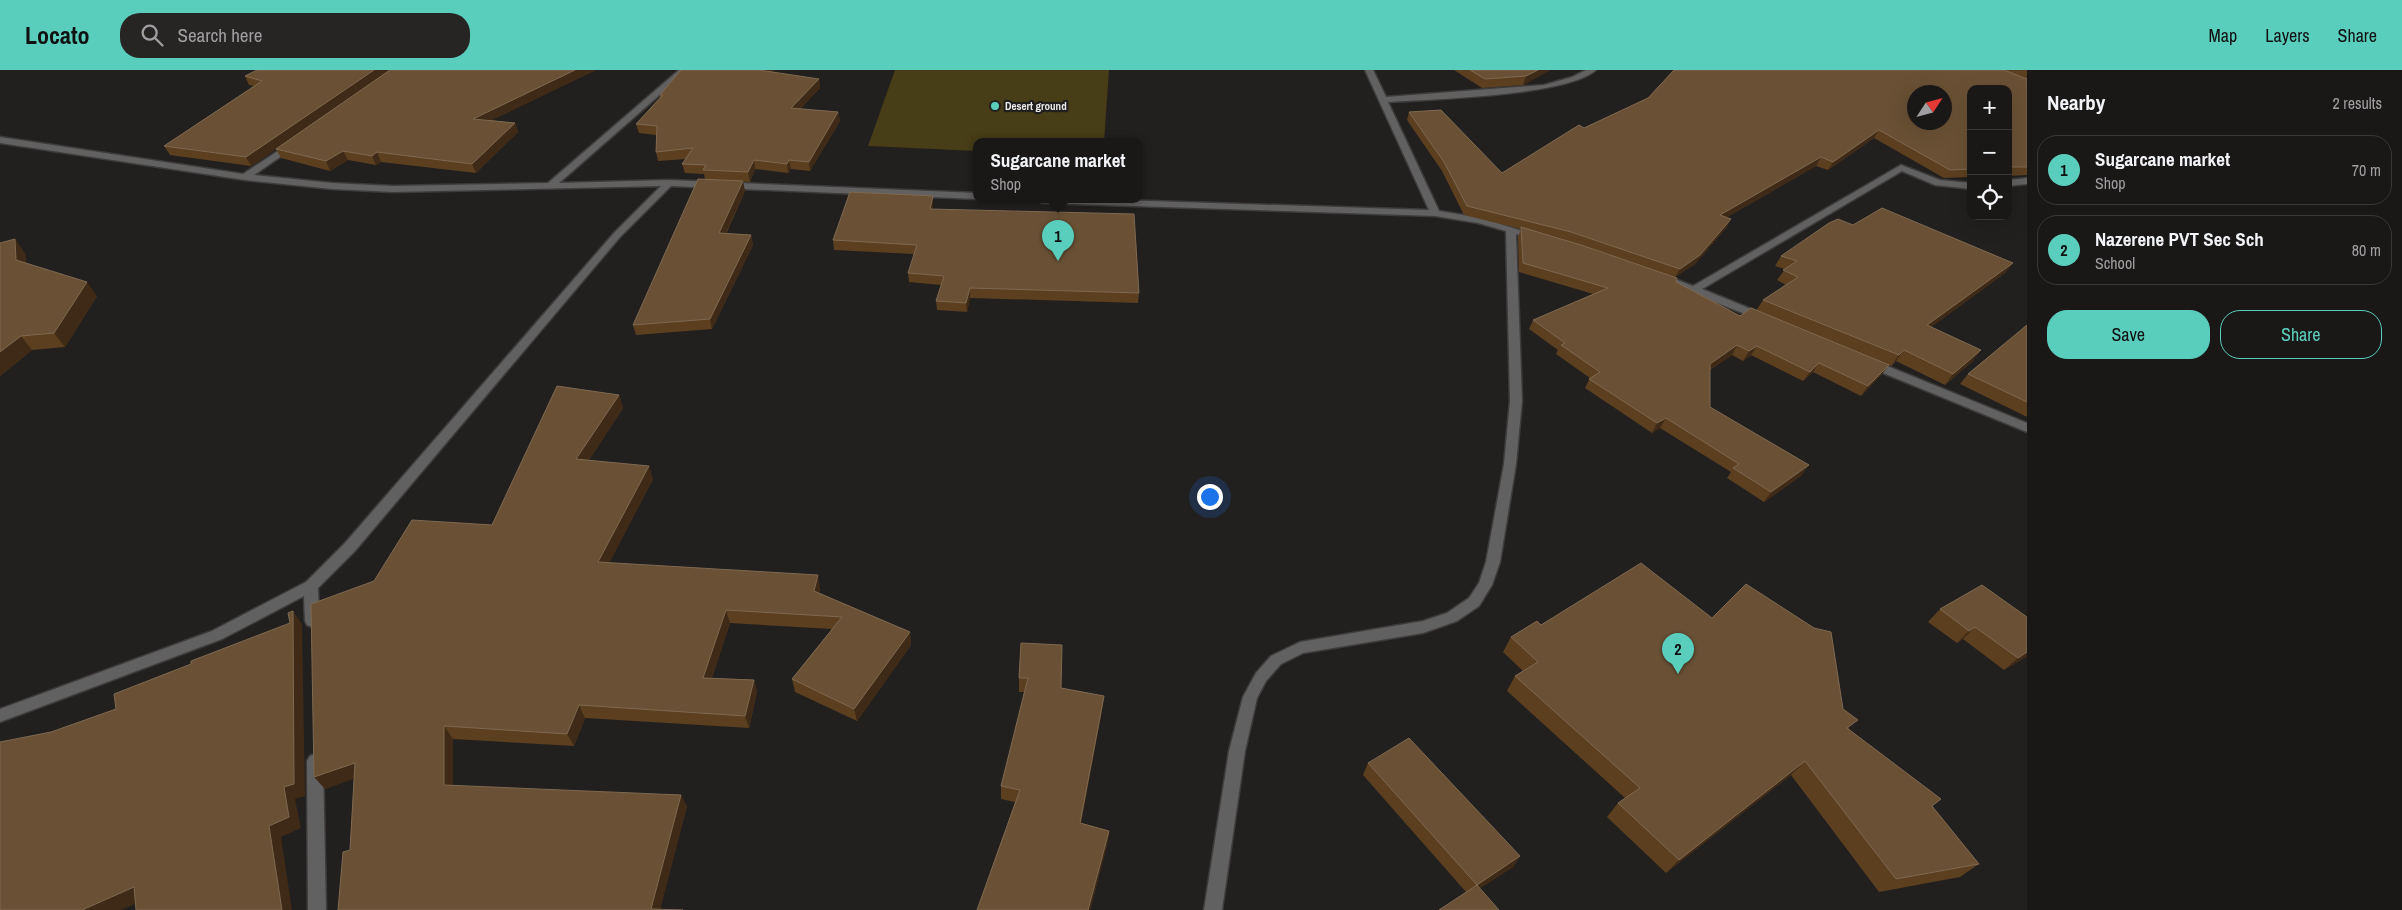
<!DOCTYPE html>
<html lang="en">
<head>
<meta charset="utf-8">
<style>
	:root { --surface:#1a1717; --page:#272424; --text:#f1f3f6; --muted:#9f9fa1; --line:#383636; --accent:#5acebd }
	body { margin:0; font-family:"Archivo Narrow",sans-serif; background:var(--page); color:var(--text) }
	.controls { position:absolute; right:15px; top:15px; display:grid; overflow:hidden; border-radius:10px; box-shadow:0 5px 20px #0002 }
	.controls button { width:45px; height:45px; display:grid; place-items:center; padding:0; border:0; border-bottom:1px solid var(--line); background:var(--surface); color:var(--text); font:25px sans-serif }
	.compass { position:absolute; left:1907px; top:15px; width:45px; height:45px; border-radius:50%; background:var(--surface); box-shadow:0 5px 20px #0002; rotate:54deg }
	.you { position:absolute; left:1209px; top:426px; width:18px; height:18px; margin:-12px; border:4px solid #fff; border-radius:50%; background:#1a73e8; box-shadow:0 0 0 8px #1a73e833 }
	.badge { display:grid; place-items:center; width:32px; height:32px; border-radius:50%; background:var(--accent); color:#111; font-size:16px; font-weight:700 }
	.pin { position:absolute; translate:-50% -41px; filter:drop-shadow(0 1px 2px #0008) }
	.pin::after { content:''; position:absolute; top:26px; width:18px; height:15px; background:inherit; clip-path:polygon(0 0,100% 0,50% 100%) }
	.popup { position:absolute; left:973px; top:68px; width:170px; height:65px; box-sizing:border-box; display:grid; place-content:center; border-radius:10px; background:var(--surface); filter:drop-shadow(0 1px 4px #0005); font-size:16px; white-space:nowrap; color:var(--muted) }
	.popup b { font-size:19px; color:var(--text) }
	.popup::after { content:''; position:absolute; left:50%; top:100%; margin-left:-10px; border:10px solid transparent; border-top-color:var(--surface) }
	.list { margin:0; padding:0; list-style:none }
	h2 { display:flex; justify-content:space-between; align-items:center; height:65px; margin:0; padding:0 20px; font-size:21px }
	h2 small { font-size:16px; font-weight:400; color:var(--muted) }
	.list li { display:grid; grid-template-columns:32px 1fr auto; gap:15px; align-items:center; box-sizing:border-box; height:70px; margin:0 10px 10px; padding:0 10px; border:1px solid var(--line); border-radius:20px }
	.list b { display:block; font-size:19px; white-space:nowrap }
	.list p { margin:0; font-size:16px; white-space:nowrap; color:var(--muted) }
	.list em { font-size:16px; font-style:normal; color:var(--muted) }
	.actions { display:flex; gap:10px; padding:15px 20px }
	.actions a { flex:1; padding:11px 0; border:1px solid var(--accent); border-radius:20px; text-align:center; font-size:18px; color:var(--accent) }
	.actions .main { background:var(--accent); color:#111 }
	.icon { flex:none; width:28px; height:28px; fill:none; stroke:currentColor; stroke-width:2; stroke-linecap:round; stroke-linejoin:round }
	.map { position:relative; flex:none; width:2027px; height:840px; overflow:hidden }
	header { display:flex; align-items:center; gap:30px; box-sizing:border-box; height:70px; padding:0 25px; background:var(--accent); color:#111 }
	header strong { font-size:24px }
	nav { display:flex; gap:28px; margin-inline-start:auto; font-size:18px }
	.search { width:350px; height:45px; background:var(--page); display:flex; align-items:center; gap:12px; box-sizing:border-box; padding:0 18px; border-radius:20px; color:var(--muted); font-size:19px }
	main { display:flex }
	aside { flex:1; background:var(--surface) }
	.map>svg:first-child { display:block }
	.green { fill:#473d16 }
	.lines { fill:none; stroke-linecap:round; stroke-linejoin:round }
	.street-casing { stroke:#3e3b3b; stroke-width:3 }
	.street { fill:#626161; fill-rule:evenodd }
	.wall { fill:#5b3f1f }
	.shaded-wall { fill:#3e2a16 }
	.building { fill:#6a5135; stroke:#7e6951; fill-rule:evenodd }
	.poi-dot { fill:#5acebd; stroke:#221f1f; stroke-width:2 }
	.labels { text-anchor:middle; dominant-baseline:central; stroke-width:4.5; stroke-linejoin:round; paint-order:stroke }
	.far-poi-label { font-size:11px; font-weight:bold; fill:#ebe9e9; stroke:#221f1f; text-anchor:start }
</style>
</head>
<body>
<header>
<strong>Locato</strong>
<div class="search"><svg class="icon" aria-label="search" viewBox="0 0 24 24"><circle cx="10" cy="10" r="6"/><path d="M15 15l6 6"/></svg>Search here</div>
<nav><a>Map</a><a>Layers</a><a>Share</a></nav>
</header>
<main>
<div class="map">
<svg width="2027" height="840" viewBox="0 0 2027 840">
	<rect width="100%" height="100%" fill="#221f1f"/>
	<polygon class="green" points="895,0 1109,0 1104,72 977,72 977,81 868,76"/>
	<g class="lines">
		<g class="street-casing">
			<g id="street">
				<polygon points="679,0 688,0 559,113 669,110 977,123 977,129 671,116 620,167 355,481 318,518 319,551 317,555 312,557 307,555 305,551 304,526 222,569 0,652 0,639 212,561 306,512 345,473 614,163 661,116 393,122 332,119 245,110 0,73 0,67 243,104 293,71 296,72 296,76 254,105 332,113 393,116 548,113"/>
				<path d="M1365 0H1373L1386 27 1544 15 1572 7 1586 0H1596C1567 26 1432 29 1388 32L1439 141 1482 148 1541 167 1536 170 1516 164 1522 331 1516 394 1500 492 1492 515 1479 536 1457 551 1423 563 1303 583 1281 594 1266 611 1257 628 1245 681 1222 840H1204L1229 681 1243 627 1256 603 1271 586 1300 572 1423 551 1447 543 1469 528 1479 513 1486 492 1504 394 1510 331 1506 161 1478 153 1435 146 1042 133 1037 130H1119L1429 140Z"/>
				<polygon points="1901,95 1940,110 1971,113 1971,119 1935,115 1902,101 1702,219 1766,245 1766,249 1758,249 1689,222 1662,209 1667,206 1693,216"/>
				<polygon points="2027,108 2027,114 2008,116 2008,110"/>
				<polygon points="1870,289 2027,353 2027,362 1866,296 1864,293"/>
				<polygon points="315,684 320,686 323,691 326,840 308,840 307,691 310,686"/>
			</g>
		</g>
		<use href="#street" class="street"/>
	</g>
	<g class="wall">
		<polygon points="257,0 596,0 491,50 515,53 518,62 476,103 381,92 376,95 348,90 330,101 281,88 276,79 251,96 170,85 164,76 254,16 249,15 245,6"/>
		<polygon points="1454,0 1550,0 1523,15 1482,18"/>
		<polygon points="1674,0 2027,0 2027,105 2008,106 2008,19 1971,19 1971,107 1944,108 1874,68 1828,100 1816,96 1727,147 1727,157 1695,194 1675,207 1676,212 1740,246 1882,304 1861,326 1813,302 1803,311 1751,285 1743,291 1732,285 1710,300 1710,337 1802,405 1764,432 1727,408 1731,402 1660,358 1652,363 1585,318 1590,308 1556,284 1558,280 1529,259 1533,250 1593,224 1519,202 1518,167 1521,159 1464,145 1442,101 1407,50 1409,42 1502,103 1584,58 1648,28"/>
		<polygon points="772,2 819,9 820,18 800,39 838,42 840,51 810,101 791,99 788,103 755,99 750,112 705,110 704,104 685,103 682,94 686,89 658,91 656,82 656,65 639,63 636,54 660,27 660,25"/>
		<polygon points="745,121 726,164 751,165 753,175 712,259 636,265 633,255"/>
		<polygon points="933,126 933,135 932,139 1139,223 1138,233 970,228 967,242 937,240 936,231 941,215 909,212 908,203 914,184 834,180 833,170"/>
		<polygon points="1853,155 2013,193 2005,203 1931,257 1973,291 1945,315 1896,291 1891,296 1756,241 1763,230 1786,215 1777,210 1785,199 1775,196 1781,186"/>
		<polygon points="0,173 25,183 26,193 97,226 65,277 32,280 0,306"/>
		<polygon points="2027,255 2027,347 1960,314 1968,304"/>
		<polygon points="619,325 623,338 589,390 653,409 609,493 820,518 819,523 910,562 911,575 857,651 795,622 792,609 832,559 730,553 712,608 754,610 757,622 749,658 585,648 574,676 453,669 453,715 687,736 660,839 338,840 350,780 354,708 325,719 374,511 492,455"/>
		<polygon points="1940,539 2027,547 2027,586 2004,600 1963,569 1957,573 1928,552"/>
		<polygon points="1712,548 1843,639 1849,659 1932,736 1979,794 1960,807 1879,822 1791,705 1666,803 1607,747 1618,733 1625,728 1507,621 1515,606 1523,601 1503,582 1511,567 1541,555"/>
		<polygon points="1021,573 1061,618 1104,626 1102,640 1081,753 1109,761 1107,775 1090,840 977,840 1015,732 1001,729 1001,716 1024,622 1019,622 1019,608"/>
		<polygon points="1368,693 1520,786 1513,797 1480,818 1466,822 1363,705"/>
	</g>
	<g class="shaded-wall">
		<polygon points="374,0 391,0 251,96 246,87"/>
		<polygon points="575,0 596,0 476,58 473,49"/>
		<polygon points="759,0 776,0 760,9"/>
		<polygon points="1538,0 1550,0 1523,15 1526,6"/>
		<polygon points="819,9 820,18 793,47 791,38"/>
		<polygon points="838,42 840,51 810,101 809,92"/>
		<polygon points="515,53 518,62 476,103 472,94"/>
		<polygon points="1879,60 1874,68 1828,100 1833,92"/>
		<polygon points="343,81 348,90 330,101 326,91"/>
		<polygon points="377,82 381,92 376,95 372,86"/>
		<polygon points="1821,87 1816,96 1716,153 1720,145"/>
		<polygon points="754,90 755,99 750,112 748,102"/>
		<polygon points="789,90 791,99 788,103 787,94"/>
		<polygon points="743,111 745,121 721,173 719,163"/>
		<polygon points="933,126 933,135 930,148 930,139"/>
		<polygon points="1731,149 1727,157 1695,194 1675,207 1680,199"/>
		<polygon points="751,165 753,175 712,259 710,249"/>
		<polygon points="15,169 25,183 27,204 16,190"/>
		<polygon points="2013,193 2005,203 1920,265 1927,255"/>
		<polygon points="87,212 97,226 65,277 54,263"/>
		<polygon points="970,218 970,228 967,242 966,233"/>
		<polygon points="21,266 32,280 0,306 0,282"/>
		<polygon points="1737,275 1732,285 1705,303 1710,294"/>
		<polygon points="1757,276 1751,285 1743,291 1749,281"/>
		<polygon points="1904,280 1896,291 1891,296 1899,285"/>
		<polygon points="1981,280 1973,291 1945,315 1953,304"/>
		<polygon points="1819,293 1813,302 1803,311 1810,302"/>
		<polygon points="1889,295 1882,304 1861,326 1868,316"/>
		<polygon points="619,325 623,338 581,402 576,389"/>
		<polygon points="1666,348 1660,358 1652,363 1657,353"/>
		<polygon points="1809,395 1802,405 1764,432 1771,422"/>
		<polygon points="649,396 653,409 603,505 598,492"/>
		<polygon points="818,505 820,518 817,534 814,521"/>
		<polygon points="726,540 730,553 708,620 703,608"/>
		<polygon points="293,541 302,554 305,726 295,729 301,758 281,767 292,840 282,840 269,756 284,717"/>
		<polygon points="1975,557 1963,569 1957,573 1969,561"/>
		<polygon points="910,562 911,575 857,651 854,639"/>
		<polygon points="2027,582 2027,586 2004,600 2018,588"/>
		<polygon points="754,610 757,622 749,658 745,646"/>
		<polygon points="1104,626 1102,640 1078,766 1080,753"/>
		<polygon points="579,635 585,648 574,676 567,664"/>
		<polygon points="444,656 453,669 453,727 444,715"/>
		<polygon points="1805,691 1791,705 1666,803 1679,790"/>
		<polygon points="355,693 365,705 325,719 314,707"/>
		<polygon points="681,725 687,736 660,840 651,839"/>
		<polygon points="1109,761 1107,775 1090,840 1088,840"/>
		<polygon points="1520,786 1513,797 1469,825 1477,815"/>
		<polygon points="134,817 149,828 121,840 82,840"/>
	</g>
	<g class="building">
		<polygon points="257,0 374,0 246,87 164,76 262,11 245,6"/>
		<polygon points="390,0 575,0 473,49 515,53 472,94 377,82 372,86 343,81 326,91 276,79"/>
		<polygon points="681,0 759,0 819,9 791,38 838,42 809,92 789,90 787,94 754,90 748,102 703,100 706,95 682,94 693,78 656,82 657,56 636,54 663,25 660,25"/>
		<polygon points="1470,0 1538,0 1526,6 1485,9"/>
		<path d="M1674 0H2004L2027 9V97H2008V19H1971V99L1950 100 1879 60 1833 92 1821 87 1720 145 1731 149 1700 185 1680 199 1571 162 1467 136 1444 92 1409 42 1441 40 1502 103 1579 55 1584 58 1648 28ZM1914 22H1944V52H1914Z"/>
		<polygon points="698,109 743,111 719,163 751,165 710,249 633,255"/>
		<polygon points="850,122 933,126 930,139 1134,144 1139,223 970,218 966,233 936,231 944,206 908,203 917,175 833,170"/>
		<polygon points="1882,138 2013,193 1927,255 1981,280 1953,304 1904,280 1899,285 1763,230 1798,207 1783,200 1797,191 1781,186 1829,153 1838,149 1853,155"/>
		<polygon points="1521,157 1584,176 1677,208 1676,212 1740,246 1751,238 1889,295 1868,316 1819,293 1810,302 1757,276 1749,281 1737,275 1710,294 1710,337 1809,395 1771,422 1733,398 1739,394 1666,348 1657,353 1589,309 1600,302 1561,275 1565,273 1533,250 1608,218 1523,193"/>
		<polygon points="15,169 16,190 87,212 54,263 21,266 0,282 0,173"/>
		<polygon points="2027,255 2027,332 1968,304"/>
		<polygon points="557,316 619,325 576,389 649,396 598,492 818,505 814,521 910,562 854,639 792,609 842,547 726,540 703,608 754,610 745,646 579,635 567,664 444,656 444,715 681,725 651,839 683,840 338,840 343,782 350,780 355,693 314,707 311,534 374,511 412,450 492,455"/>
		<polygon points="1641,493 1712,548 1746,514 1814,558 1831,562 1843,639 1858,650 1847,658 1941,729 1932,736 1979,794 1896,809 1805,691 1679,790 1618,733 1640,718 1515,606 1538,592 1511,567 1537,551 1541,555"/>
		<polygon points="1982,515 2027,547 2027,582 2018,588 1975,557 1969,561 1940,539"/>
		<polygon points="293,541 294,714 284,717 289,747 269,756 282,840 136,840 134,817 82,840 0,840 0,672 51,662 116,639 114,624 191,594 191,591 290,553 288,543"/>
		<polygon points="1021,573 1062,575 1061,618 1104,626 1080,753 1109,761 1088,840 977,840 1020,720 1001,716 1028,608 1019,608"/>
		<polygon points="1409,668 1520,786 1477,815 1368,693"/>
		<polygon points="1477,815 1499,840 1439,840"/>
	</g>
	<circle class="poi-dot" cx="995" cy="36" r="5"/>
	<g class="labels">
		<g class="far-poi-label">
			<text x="1005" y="36">Desert ground</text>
		</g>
	</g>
</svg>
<div class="controls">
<button>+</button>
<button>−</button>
<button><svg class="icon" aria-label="locate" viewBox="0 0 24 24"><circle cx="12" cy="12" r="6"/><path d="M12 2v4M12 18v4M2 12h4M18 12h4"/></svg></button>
</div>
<svg class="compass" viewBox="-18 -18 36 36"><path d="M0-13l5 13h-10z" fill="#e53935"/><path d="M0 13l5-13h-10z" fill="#9f9fa1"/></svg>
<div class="you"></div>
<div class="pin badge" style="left:1058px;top:191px">1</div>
<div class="popup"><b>Sugarcane market</b>Shop</div>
<div class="pin badge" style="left:1678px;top:604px">2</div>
</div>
<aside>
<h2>Nearby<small>2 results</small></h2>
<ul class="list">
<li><span class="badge">1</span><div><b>Sugarcane market</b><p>Shop</p></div><em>70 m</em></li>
<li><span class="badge">2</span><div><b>Nazerene PVT Sec Sch</b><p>School</p></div><em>80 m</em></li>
</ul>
<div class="actions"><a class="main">Save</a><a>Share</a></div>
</aside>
</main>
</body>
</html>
